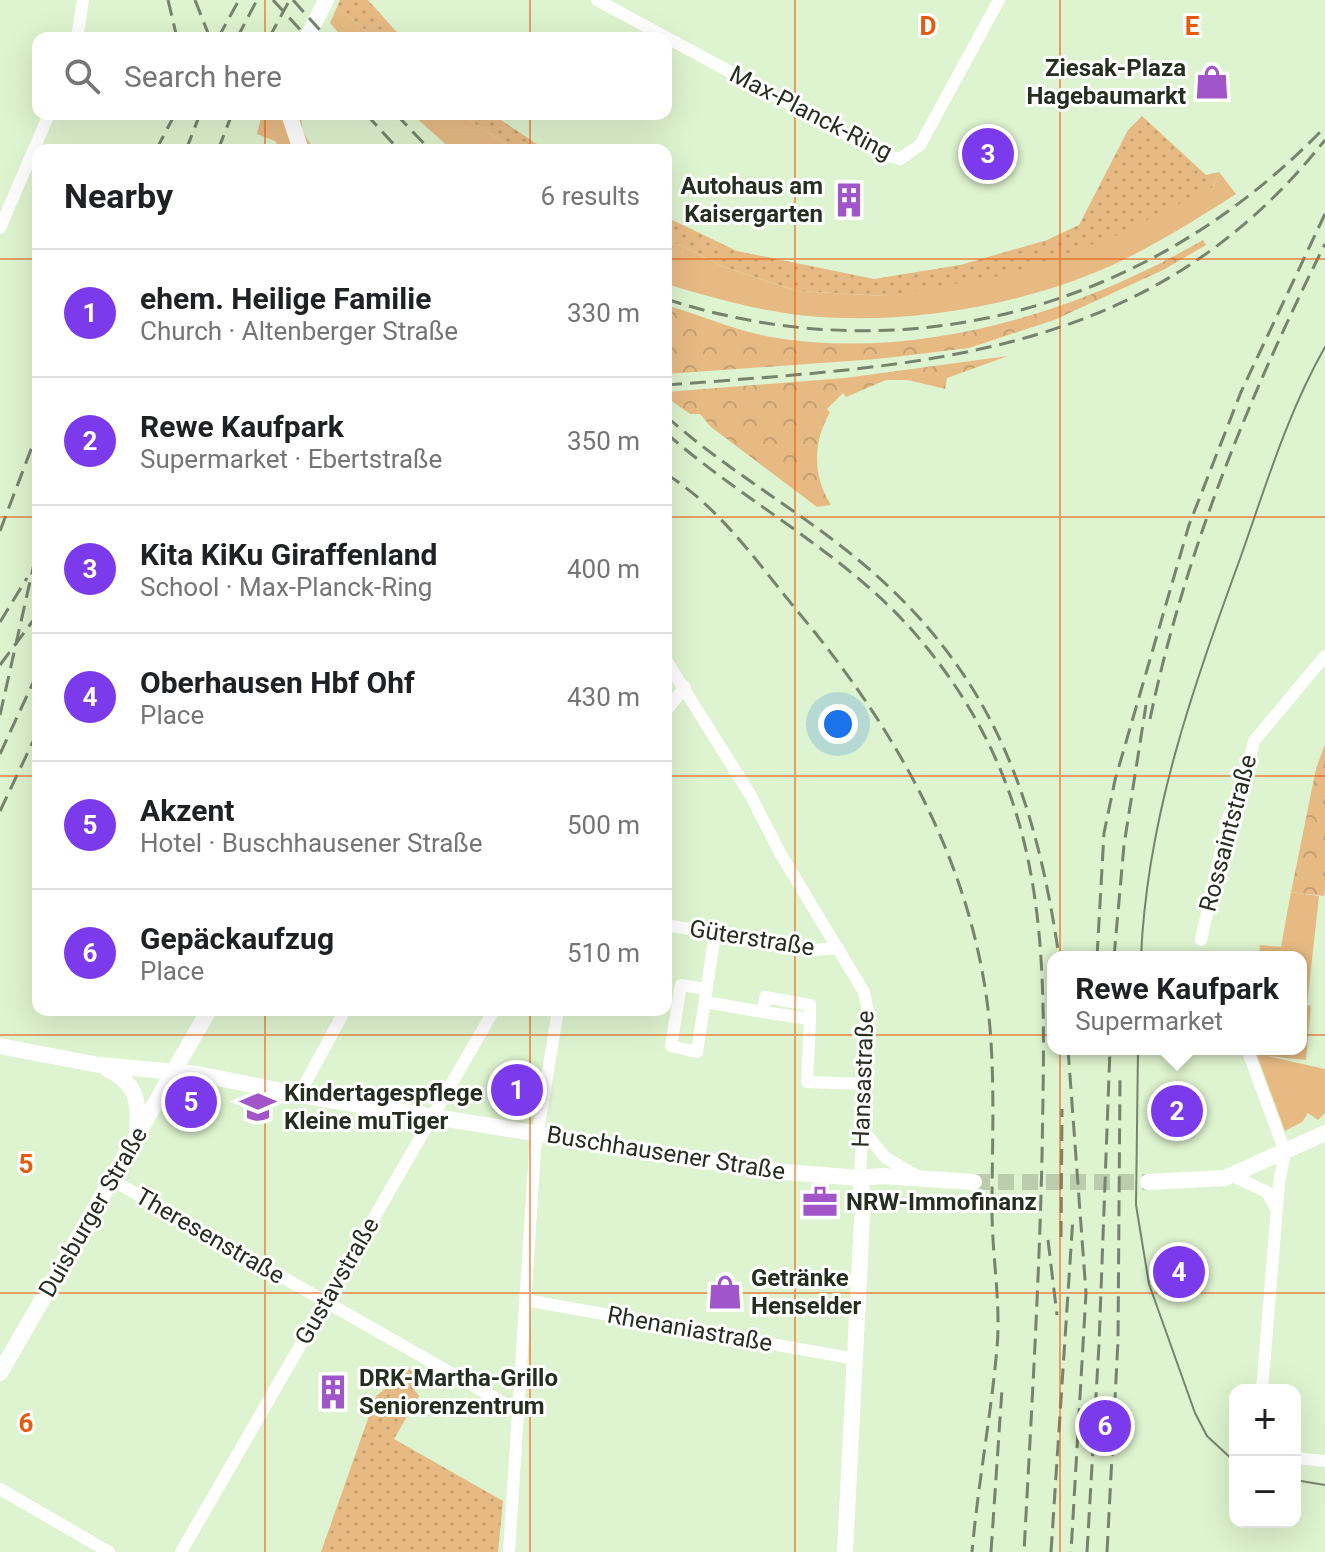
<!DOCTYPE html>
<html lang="en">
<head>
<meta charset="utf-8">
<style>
	:root { --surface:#fff; --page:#f6f6f6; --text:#202124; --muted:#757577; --line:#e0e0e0; --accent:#7c3aed }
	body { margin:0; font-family:Roboto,sans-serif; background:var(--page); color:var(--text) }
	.controls { position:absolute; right:24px; bottom:24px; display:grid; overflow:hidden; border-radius:16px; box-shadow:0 8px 32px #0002 }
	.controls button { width:72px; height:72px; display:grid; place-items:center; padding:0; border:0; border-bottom:2px solid var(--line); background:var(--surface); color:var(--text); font:40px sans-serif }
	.you { position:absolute; left:838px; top:724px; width:28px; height:28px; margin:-20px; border:6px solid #fff; border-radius:50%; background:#1a73e8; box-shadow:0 0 0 12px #1a73e833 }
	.badge { display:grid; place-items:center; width:52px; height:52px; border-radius:50%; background:var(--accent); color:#fff; font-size:26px; font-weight:700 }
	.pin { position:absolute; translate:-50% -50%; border:4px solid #fff; box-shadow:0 2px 8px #0006 }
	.popup { position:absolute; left:1047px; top:951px; width:260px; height:104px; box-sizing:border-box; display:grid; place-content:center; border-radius:16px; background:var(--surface); filter:drop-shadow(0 2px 6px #0005); font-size:26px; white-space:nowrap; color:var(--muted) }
	.popup b { font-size:30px; color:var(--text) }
	.popup::after { content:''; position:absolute; left:50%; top:100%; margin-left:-16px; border:16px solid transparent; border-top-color:var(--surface) }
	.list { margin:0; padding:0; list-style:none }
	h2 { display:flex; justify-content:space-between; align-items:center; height:104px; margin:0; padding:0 32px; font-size:34px }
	h2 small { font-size:26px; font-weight:400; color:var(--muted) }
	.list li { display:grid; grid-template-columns:52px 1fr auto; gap:24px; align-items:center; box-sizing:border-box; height:128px; padding:0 32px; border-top:2px solid var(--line) }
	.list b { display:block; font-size:30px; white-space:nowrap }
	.list p { margin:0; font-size:26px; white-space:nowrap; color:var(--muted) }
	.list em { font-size:26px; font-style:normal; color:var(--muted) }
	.icon { flex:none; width:44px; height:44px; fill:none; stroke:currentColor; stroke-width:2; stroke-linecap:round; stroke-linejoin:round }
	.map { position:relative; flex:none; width:1325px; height:1552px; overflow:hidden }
	.search { position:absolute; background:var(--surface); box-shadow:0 8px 32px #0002; left:32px; top:32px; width:640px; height:88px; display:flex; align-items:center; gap:20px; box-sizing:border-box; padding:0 28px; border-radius:16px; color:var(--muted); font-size:30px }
	.panel { position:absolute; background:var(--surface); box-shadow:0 8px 32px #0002; left:32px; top:144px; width:640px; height:872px; border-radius:16px }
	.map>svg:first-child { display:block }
	.grass { fill:#e7ba83 }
	.forest { fill:url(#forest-crowns) }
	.park { fill:url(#park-dots) }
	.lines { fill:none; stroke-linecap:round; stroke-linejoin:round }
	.major-tunnel { stroke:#b9ccac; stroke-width:16; stroke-dasharray:16 8; stroke-linecap:butt }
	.minor { stroke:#fff; stroke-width:12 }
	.major { stroke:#fff; stroke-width:16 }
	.tram { stroke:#76846d; stroke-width:2 }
	.rail { stroke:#76846d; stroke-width:3; stroke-dasharray:16 8; stroke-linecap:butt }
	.grid { fill:none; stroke:#e8590c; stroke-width:2; stroke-opacity:0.55 }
	.labels { text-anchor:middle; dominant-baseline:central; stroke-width:6; stroke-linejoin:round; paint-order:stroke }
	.poi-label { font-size:24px; font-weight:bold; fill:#262e20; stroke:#fff; text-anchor:start }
	.street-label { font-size:24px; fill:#262e20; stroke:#fff }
	.grid-label { font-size:26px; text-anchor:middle; font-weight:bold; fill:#e8590c; stroke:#fff; stroke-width:6; stroke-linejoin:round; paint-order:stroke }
</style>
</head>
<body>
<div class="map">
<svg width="1325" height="1552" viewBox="0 0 1325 1552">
	<defs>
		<pattern id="forest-crowns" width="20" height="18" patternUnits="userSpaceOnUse" patternTransform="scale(2)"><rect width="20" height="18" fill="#e7ba83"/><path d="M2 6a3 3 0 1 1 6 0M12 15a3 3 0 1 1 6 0" fill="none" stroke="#c6a071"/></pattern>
		<pattern id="park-dots" width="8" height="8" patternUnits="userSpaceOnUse" patternTransform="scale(2)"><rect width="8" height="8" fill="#e7ba83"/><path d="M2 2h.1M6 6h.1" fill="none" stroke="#c6a071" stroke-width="1.8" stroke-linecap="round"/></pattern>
	</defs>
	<rect width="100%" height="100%" fill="#def3cf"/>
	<g class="grass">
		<polygon points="337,7 368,32 369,38 343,38 330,23"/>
		<polygon points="262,114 301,114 302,130 314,150 281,150 275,141 257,134"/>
		<polygon points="412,114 460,114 515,150 452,150"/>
		<path d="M1219 172 1236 194C1200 217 1164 240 1125 259 1026 308 882 331 773 311 737 305 701 294 666 284V238L724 267 797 291 884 296 1213 187Z"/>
		<polygon points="1291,892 1319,896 1307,1005 1311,1006 1306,1060 1267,1056 1325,1069 1325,1113 1318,1120 1308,1113 1302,1122 1285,1131 1257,1055 1257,1049 1301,1049 1301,957 1259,957 1260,945 1281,947"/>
	</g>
	<g class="forest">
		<path d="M1203 240 1206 245 1163 270 1054 320 969 348 877 359 666 374V305C700 315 736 331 771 337 917 362 1077 313 1203 240Z"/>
		<path d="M1008 356 947 378 945 389 908 380H886L846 397 843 393 827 409 830 412C813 442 812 475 831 505L817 507 711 427 700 414H690L666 397V392L845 378Z"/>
		<polygon points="1325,744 1325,890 1324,896 1291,892 1316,769"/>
	</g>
	<g class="park">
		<polygon points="340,0 368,0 402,38 369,38 368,32 337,7"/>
		<polygon points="460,114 492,114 546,150 515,150"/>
		<polygon points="1142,116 1206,175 1219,172 1213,187 1117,235 1012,274 884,296 797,291 724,267 666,238 666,217 737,251 874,279 960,265 1047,240 1079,225 1128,130"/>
		<polygon points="407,1368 421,1376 413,1388 419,1396 394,1439 503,1501 498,1552 321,1552 376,1396 386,1388 395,1388"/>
	</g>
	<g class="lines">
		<polyline class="major-tunnel" points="974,1182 1148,1182"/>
		<g class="minor">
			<polyline points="597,0 884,155 900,159 920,145 999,0"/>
			<polyline points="77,38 83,0"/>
			<polyline points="0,228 49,114"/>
			<polyline points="666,660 751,796 780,853 864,992 868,1011 860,1178"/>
			<polyline points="666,711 685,687"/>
			<polyline points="666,925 813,950 838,948"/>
			<polyline points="1201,940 1229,815 1239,803 1254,741 1325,656"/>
			<polyline points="706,989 681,985 671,1046 697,1052 715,934"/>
			<polyline points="705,1002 763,1012 765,997 810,1005 810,1019 763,1012"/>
			<polyline points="810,1019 807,1082 865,1084"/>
			<polyline points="1247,1049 1285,1152 1279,1183 1262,1390"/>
			<polyline points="300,1093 345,1010"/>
			<polyline points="861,1128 886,1158 917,1176"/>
			<polyline points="1233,1176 1267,1192 1275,1207"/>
			<polyline points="112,1180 507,1405 518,1407"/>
			<polyline points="525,1300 856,1359"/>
			<polyline points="1295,1458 1325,1461"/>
			<polyline points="0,1489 109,1552"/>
			<polyline points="181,1552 494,1010"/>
			<polyline points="509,1552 535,1150 558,1010"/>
		</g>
		<g class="major">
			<polyline points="307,38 326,0"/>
			<polyline points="289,114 301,150"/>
			<polyline points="0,1046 99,1065 198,1074 317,1098 770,1171 860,1178 882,1176 974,1182"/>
			<path d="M107 1069C136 1082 140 1102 137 1131"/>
			<polyline points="1148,1182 1225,1178 1325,1133"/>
			<polyline points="0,1373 209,1010"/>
			<polyline points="845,1552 863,1200 860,1178"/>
		</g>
		<g class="tram">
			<path d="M1141 957C1147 816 1193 688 1241 556 1266 485 1288 412 1325 347"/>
			<polyline points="1138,1049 1136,1205 1149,1284 1195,1413 1207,1436 1235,1462"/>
			<polyline points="1295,1480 1325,1485"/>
		</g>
		<g class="rail">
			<polyline points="168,0 177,38"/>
			<polyline points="195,0 208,33"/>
			<polyline points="273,0 308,38"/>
			<polyline points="293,0 327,38"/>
			<polyline points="218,38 239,0"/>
			<polyline points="237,38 257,0"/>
			<polyline points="269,38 288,3"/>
			<polyline points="366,114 399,150"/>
			<polyline points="396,114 430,150"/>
			<polyline points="156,150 175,114"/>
			<polyline points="186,150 200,114"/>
			<polyline points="218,150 232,114"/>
			<path d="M666 299C906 377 1151 308 1325 127"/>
			<path d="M666 385C924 365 1150 360 1325 140"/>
			<path d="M666 416C725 469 795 508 856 558 989 667 1035 791 1059 957"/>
			<path d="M666 433C749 506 852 556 923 643 1055 803 1045 962 1042 1157 1039 1289 1031 1420 1024 1552"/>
			<path d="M666 474C720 507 759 565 799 613 899 733 976 870 990 1028 995 1089 992 1149 992 1210 992 1256 1001 1302 997 1348 991 1416 978 1484 972 1552"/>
			<polyline points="0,531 38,431"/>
			<polyline points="0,622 27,578"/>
			<polyline points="0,665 38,614"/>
			<polyline points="0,715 38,546"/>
			<path d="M1150 719C1185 552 1249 396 1325 244"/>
			<polyline points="0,754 38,672"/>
			<polyline points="0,811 38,731"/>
			<polyline points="1097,957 1104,833 1115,780 1189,525 1241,392 1325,214"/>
			<polyline points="1114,957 1124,845 1146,705"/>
			<polyline points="1068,1049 1086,1293 1071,1552"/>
			<polyline points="1061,1237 1062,1109"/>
			<polyline points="1048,1240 1057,1315"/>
			<polyline points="991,1552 1002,1389"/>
			<polyline points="1051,1552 1073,1217"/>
			<polyline points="1087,1552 1099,1344 1110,1049"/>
			<polyline points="1107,1552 1118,1341 1120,1077"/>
		</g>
	</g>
	<path class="grid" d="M265 0V38M530 0V38M795 0V1552M1060 0V1552M265 114V150M530 114V150M0 259H38M666 259H1325M0 517H38M666 517H1325M0 776H38M666 776H1325M265 1010V1552M530 1010V1552M0 1035H1325M0 1293H1325"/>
	<defs>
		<g id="shop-bare" transform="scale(2.76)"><path d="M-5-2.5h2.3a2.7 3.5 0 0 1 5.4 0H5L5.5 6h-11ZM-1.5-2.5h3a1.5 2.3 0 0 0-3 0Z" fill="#a056c9" stroke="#fff" stroke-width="2.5" paint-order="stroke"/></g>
		<g id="building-bare" transform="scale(2.76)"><path d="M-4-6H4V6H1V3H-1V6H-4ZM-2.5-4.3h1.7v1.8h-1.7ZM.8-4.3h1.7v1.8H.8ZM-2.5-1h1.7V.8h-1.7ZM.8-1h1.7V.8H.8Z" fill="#a056c9" stroke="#fff" stroke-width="2.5" paint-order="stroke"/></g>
		<g id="school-bare" transform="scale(2.76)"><path d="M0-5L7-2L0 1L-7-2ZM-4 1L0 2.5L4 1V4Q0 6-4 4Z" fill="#a056c9" stroke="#fff" stroke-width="2.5" paint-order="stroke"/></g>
		<g id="office-bare" transform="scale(2.76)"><path d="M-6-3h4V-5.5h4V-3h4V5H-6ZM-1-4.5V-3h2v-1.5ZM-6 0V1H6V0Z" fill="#a056c9" stroke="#fff" stroke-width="2.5" paint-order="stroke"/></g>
	</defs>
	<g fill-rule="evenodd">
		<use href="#shop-bare" x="1212" y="82"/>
		<use href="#building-bare" x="849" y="200"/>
		<use href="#school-bare" x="258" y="1107"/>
		<use href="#office-bare" x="820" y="1202"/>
		<use href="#shop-bare" x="725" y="1292"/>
		<use href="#building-bare" x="333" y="1392"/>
	</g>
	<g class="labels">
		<g class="poi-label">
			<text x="1186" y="68" text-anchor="end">Ziesak-Plaza<tspan x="1186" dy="28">Hagebaumarkt</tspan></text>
			<text x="823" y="186" text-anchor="end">Autohaus am<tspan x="823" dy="28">Kaisergarten</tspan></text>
			<text x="284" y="1093">Kindertagespflege<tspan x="284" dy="28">Kleine muTiger</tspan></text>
			<text x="846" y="1202">NRW-Immofinanz</text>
			<text x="751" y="1278">Getränke<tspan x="751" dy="28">Henselder</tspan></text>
			<text x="359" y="1378">DRK-Martha-Grillo<tspan x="359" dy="28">Seniorenzentrum</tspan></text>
		</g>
		<g class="street-label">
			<text transform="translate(811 113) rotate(27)">Max-Planck-Ring</text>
			<text transform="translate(1228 833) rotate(-75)">Rossaintstraße</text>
			<text transform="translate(752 938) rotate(9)">Güterstraße</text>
			<text transform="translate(863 1079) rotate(-88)">Hansastraße</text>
			<text transform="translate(666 1153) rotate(9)">Buschhausener Straße</text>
			<text transform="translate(93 1212) rotate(-60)">Duisburger Straße</text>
			<text transform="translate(210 1236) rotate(30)">Theresenstraße</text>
			<text transform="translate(337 1281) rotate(-60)">Gustavstraße</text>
			<text transform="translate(690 1329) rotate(10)">Rhenaniastraße</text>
		</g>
	</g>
	<g class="grid-label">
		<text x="928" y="35">D</text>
		<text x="1192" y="35">E</text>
		<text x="26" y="1173">5</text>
		<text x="26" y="1432">6</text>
	</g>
</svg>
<div class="controls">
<button>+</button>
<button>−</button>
</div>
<div class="you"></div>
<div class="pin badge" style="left:517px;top:1090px">1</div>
<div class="pin badge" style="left:1177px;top:1111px">2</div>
<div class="popup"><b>Rewe Kaufpark</b>Supermarket</div>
<div class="pin badge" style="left:988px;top:154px">3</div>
<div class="pin badge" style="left:1179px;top:1272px">4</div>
<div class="pin badge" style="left:191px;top:1102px">5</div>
<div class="pin badge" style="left:1105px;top:1426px">6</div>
<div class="search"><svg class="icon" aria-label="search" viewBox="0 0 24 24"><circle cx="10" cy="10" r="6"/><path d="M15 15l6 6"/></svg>Search here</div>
<section class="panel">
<h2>Nearby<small>6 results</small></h2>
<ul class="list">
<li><span class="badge">1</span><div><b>ehem. Heilige Familie</b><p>Church · Altenberger Straße</p></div><em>330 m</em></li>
<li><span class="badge">2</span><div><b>Rewe Kaufpark</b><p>Supermarket · Ebertstraße</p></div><em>350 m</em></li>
<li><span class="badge">3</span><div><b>Kita KiKu Giraffenland</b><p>School · Max-Planck-Ring</p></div><em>400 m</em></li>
<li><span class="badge">4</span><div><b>Oberhausen Hbf Ohf</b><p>Place</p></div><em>430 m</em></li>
<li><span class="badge">5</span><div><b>Akzent</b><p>Hotel · Buschhausener Straße</p></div><em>500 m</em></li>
<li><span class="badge">6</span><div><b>Gepäckaufzug</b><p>Place</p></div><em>510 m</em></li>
</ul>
</section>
</div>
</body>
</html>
